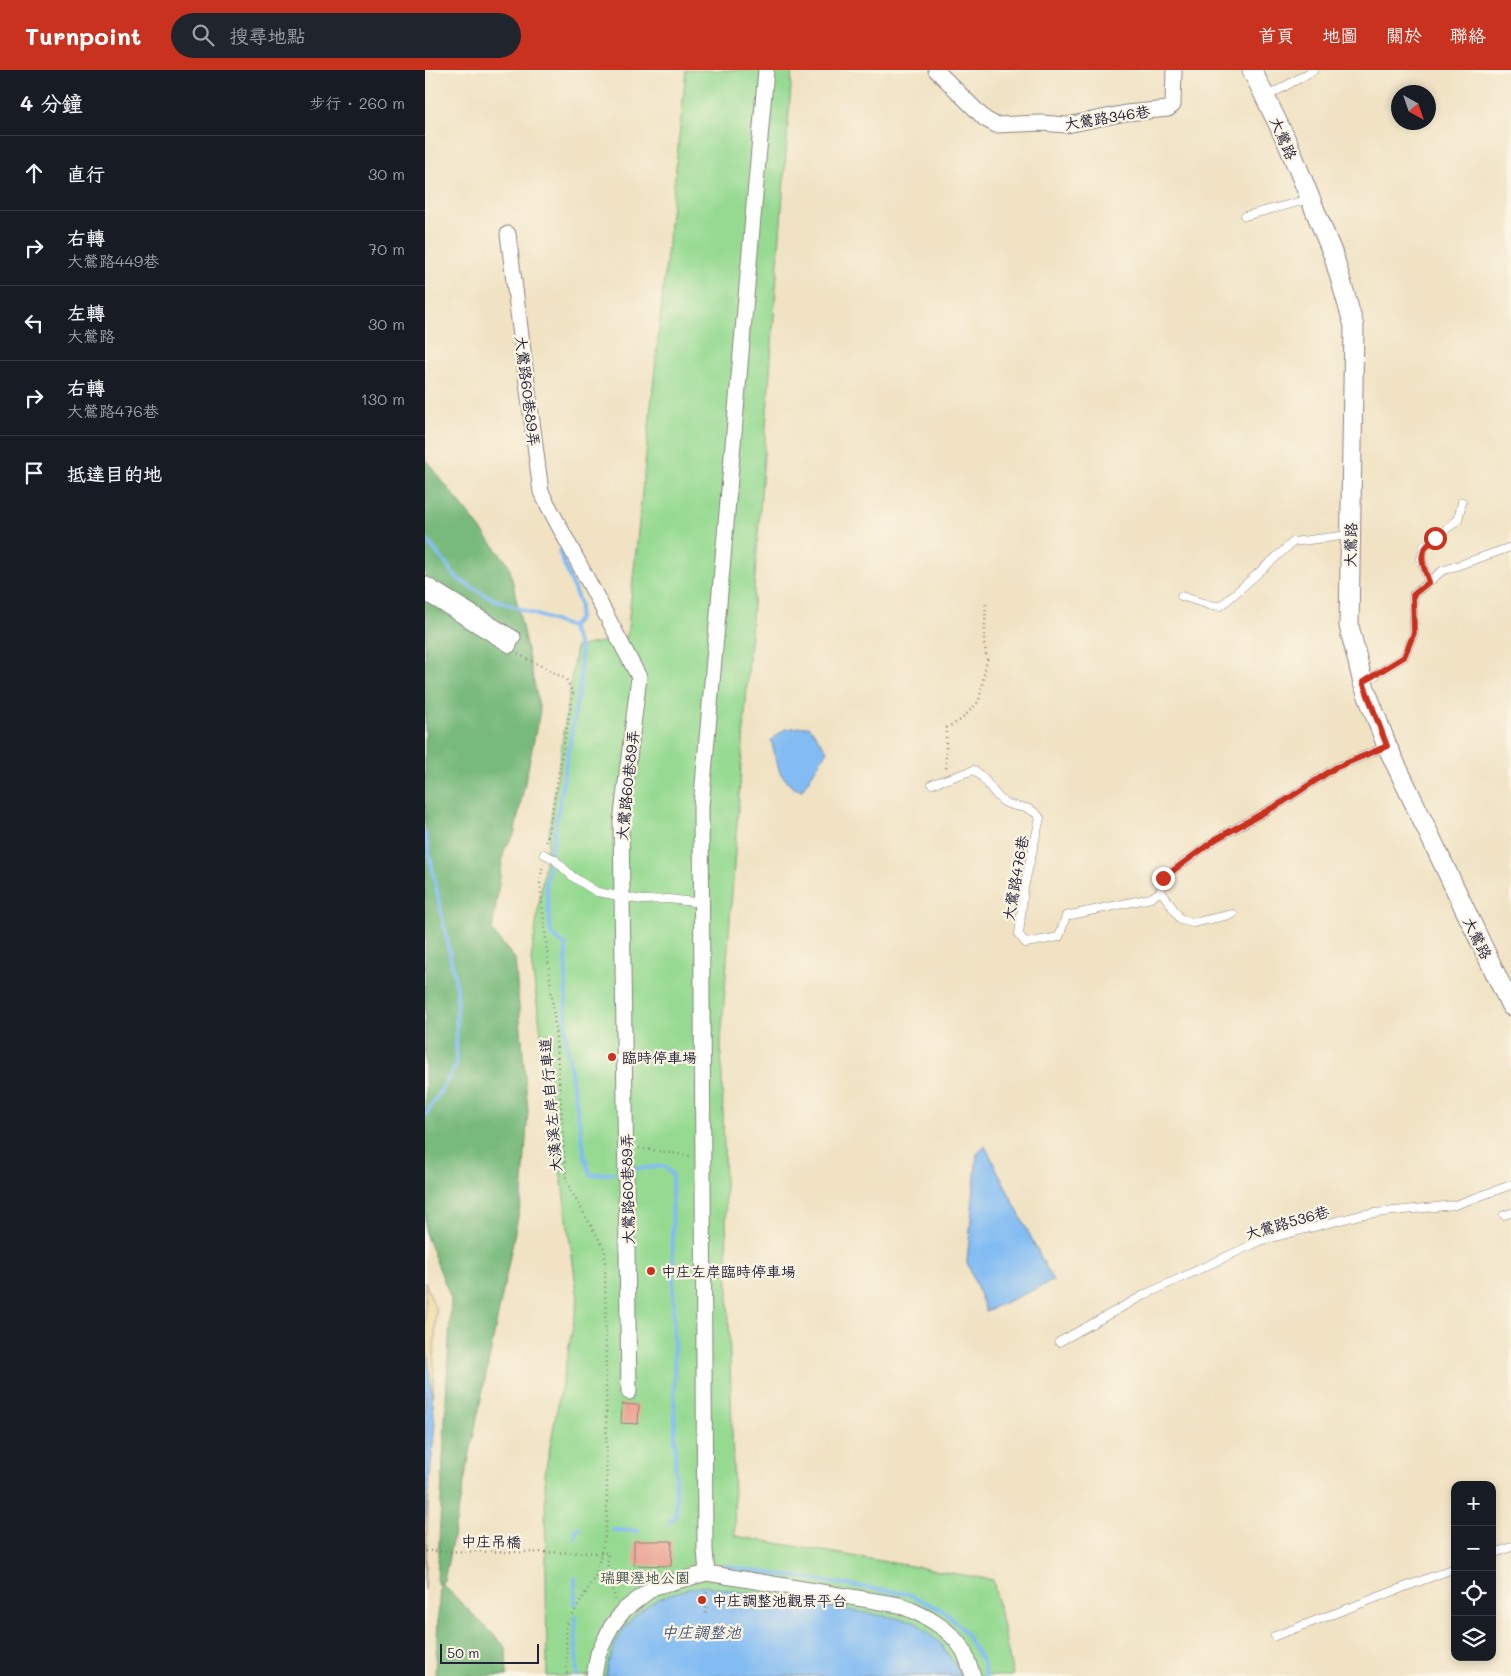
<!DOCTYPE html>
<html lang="zh-TW">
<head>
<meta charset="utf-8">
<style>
	:root { --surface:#171b24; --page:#20242c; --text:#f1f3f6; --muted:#9ea1a6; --line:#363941; --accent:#c8321e }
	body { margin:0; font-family:Mali,"LXGW WenKai TC",sans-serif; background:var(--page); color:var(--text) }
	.controls { position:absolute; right:15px; bottom:15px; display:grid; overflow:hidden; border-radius:10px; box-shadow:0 2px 8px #0003 }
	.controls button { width:45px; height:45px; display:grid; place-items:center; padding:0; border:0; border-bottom:1px solid var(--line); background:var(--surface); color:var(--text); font:25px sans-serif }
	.compass { position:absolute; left:966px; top:15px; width:45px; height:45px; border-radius:50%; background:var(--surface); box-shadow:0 2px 8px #0003; rotate:140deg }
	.scale { position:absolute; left:15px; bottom:12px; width:99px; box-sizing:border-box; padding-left:5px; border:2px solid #22223b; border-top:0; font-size:14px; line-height:18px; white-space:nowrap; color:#22223b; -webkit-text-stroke:4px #fcf5e5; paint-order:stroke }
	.stop { position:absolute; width:15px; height:15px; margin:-11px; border:4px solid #c8321e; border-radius:50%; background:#fff }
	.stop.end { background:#c8321e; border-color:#fff; box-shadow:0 1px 5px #0008 }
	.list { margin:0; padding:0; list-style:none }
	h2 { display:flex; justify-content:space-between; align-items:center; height:65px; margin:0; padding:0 20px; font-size:21px }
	h2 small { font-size:16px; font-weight:400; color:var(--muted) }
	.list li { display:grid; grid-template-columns:32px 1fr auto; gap:15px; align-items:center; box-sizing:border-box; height:75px; padding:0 20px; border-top:1px solid var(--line) }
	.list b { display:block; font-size:19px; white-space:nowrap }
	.list p { margin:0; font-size:16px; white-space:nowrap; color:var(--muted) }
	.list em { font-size:16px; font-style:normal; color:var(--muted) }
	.icon { flex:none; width:28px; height:28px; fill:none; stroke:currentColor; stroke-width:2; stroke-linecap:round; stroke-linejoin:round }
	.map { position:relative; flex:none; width:1086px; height:1606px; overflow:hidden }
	header { display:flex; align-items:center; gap:30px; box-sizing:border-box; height:70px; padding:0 25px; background:var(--accent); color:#fff }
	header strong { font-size:24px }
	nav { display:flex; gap:28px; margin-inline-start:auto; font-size:18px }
	.search { width:350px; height:45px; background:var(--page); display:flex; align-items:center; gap:12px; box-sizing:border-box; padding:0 18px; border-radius:28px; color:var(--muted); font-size:19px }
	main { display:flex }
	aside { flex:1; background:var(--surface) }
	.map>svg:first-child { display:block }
	.green { fill:#96da92; stroke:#5c7e66 }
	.forest { fill:#78ba7c; stroke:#4d6e5c }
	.sand { fill:#eeda9e; stroke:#887e6c }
	.water { fill:#82bcf3; stroke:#526f97 }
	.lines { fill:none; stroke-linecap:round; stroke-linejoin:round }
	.stream { stroke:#82bcf3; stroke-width:4 }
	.building { fill:#eca292 }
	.service-casing { stroke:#89827f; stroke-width:9 }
	.pedestrian-casing { stroke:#89827f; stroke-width:13 }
	.minor-casing { stroke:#89827f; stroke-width:17 }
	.tertiary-casing { stroke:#89827f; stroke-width:21 }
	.path { stroke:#89827f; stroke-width:2.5; stroke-dasharray:1 4; stroke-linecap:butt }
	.service { stroke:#fff; stroke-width:8 }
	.pedestrian { stroke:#fff; stroke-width:11 }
	.minor { stroke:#fff; stroke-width:15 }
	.tertiary { stroke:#fff; stroke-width:19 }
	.route { stroke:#c8321e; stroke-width:6 }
	.poi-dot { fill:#c8321e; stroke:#fcf5e5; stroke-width:2 }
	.labels { text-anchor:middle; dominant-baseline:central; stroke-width:4.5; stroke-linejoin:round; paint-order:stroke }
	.street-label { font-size:15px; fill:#22223b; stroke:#fcf5e5 }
	.poi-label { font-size:15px; fill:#22223b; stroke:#fcf5e5; text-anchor:start }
	.park-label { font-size:15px; fill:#455955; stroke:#fcf5e5 }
	.water-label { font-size:16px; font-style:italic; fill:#44587b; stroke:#fcf5e5 }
</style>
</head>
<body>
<header>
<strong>Turnpoint</strong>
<div class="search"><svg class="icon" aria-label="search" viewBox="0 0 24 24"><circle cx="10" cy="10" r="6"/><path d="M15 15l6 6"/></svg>搜尋地點</div>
<nav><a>首頁</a><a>地圖</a><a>關於</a><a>聯絡</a></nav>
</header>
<main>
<aside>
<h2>4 分鐘<small>步行 · 260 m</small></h2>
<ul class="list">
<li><svg class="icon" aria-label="ahead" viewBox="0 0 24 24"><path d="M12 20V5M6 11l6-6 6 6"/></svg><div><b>直行</b></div><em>30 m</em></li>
<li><svg class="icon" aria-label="right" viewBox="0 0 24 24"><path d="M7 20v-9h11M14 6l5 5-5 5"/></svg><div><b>右轉</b><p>大鶯路449巷</p></div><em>70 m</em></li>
<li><svg class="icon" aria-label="left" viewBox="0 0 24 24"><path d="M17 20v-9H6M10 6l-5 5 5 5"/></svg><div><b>左轉</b><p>大鶯路</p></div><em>30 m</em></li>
<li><svg class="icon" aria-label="right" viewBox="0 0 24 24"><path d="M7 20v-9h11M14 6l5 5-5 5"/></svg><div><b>右轉</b><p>大鶯路476巷</p></div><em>130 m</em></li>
<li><svg class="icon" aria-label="arrive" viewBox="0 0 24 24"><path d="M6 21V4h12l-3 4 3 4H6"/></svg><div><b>抵達目的地</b></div></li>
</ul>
</aside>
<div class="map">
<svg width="1086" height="1606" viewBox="0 0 1086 1606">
	<rect width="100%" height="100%" fill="#fcf5e5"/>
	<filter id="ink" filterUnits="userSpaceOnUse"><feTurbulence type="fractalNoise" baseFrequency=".02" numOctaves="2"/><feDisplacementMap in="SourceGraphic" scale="10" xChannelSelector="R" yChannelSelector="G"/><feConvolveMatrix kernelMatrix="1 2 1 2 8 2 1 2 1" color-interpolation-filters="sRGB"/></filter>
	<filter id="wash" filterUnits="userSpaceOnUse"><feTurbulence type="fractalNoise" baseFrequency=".0096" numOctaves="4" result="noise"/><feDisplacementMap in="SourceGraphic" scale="20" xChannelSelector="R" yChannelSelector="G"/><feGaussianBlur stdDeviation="1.12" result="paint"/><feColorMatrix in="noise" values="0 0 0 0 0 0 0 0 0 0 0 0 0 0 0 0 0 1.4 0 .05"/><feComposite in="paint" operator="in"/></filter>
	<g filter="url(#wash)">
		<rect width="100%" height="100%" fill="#f0e2c3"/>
		<polygon class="green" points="261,0 367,0 296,973 310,1466 568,1510 588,1606 122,1606 120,1403 153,1229 106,890 151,577 202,567"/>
		<polygon class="forest" points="0,389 84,495 115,641 89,765 79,780 67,861 90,889 103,1041 97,1127 19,1511 16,1513 81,1577 82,1606 10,1606 15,1513 12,1513 26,1228 0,1163"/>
		<polygon class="sand" points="0,1212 11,1240 0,1520"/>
		<g class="water">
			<polygon points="384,656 402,681 377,720 368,718 355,703 346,670 360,659"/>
			<polygon points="560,1076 628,1211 561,1241 542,1192 552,1084"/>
			<polygon points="0,1260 10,1354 0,1456"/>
			<path d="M280 1516 489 1551 517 1575 537 1606H181C181 1596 184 1589 188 1580 204 1538 237 1522 280 1516Z"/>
		</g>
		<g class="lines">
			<g class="stream">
				<polyline points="0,468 34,510 68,529 146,557 156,580 155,613 126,782"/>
				<polyline points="134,481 155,534 154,549 146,557"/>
				<polyline points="0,763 32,919 31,996 0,1046"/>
				<polyline points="125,790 121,813 126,864 141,876 141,971 161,1093 166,1105 189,1103"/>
				<polyline points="210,1099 240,1096 247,1105 251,1446 245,1452"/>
				<polyline points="188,1460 214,1461"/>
				<polyline points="150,1468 151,1460 155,1459"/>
				<polyline points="299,1496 483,1524 519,1541 538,1560 558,1592 561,1606"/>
				<polyline points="150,1508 150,1534"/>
				<polyline points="150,1546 152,1606"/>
			</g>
		</g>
		<g id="blocks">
			<g class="building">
				<polygon points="197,1334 214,1335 213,1354 196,1353"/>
				<polygon points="209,1471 247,1471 246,1496 209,1495"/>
			</g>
		</g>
	</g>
	<g filter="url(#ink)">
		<use href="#blocks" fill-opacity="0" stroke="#89827f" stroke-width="1"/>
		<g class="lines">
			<g class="service-casing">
				<g id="service">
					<polyline points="841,27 889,0"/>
					<polyline points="820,146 885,129"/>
					<polyline points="1004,512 996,489 999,476 1033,450 1037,432"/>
					<polyline points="756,526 784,535 796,536 868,472 924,465"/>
					<polyline points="938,613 979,587 989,563 988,525 1017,501 1086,477"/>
					<path d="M507 714 549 700C562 708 567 724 579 732 593 740 604 733 615 748L599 817 594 865 601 873 634 867 641 846 726 828 736 821 738 808 791 769 858 732 910 698 962 676"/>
					<polyline points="119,784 129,789 148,807 172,822 217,830 244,829 277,833"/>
					<polyline points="736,821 756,850 768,853 808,844"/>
					<polyline points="1079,1145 1086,1143"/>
					<polyline points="634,1272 719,1225 835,1171 939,1144 1030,1135 1086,1115"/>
					<polyline points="1067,1484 1086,1477"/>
					<polyline points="850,1566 1030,1498"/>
				</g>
			</g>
			<g class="pedestrian-casing">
				<polyline id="pedestrian" points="0,512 90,567 85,577 0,525"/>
			</g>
			<g class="minor-casing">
				<g id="minor">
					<polyline points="511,0 560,49 571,55 616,53 642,55 701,43 743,39 748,35 749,0"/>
					<polyline points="83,164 116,422 214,607 196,752 204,1322"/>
					<polyline points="282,1503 280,1480 276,737 341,0"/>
					<path d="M169 1606 173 1584 186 1557 199 1540 229 1517 282 1503 474 1535C499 1545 524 1557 538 1580 542 1588 545 1598 548 1606"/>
				</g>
			</g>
			<g class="tertiary-casing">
				<polyline id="tertiary" points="827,0 863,74 909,187 929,256 924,556 938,613 962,676 1086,936"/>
			</g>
			<g class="path">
				<polyline points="93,584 141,609 148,623 121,775"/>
				<polyline points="521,698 521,658 536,650 554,631 562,589 559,573 561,533"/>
				<polyline points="118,793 115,813 131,967 141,1107 146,1121 180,1180 182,1445 180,1466 171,1505 141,1556 142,1606"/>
				<polyline points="214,1078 266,1086"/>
				<polyline points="0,1481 183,1483 183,1497 190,1530"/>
				<polyline points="281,1543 282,1518"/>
			</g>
			<use href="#service" class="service"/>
			<use href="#pedestrian" class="pedestrian"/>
			<use href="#minor" class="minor"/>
			<use href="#tertiary" class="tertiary"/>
		</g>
	</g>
	<g class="lines" filter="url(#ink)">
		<path class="route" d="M738 808 791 769 858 732 910 698 962 676 938 612 979 587 989 563 988 525 1004 512C997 492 991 483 1010 468"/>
	</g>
	<g class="poi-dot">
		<circle cx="187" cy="987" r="5"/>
		<circle cx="226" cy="1201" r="5"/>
		<circle cx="277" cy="1530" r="5"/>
	</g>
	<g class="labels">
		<g class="street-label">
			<text transform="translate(682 47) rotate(-9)">大鶯路346巷</text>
			<text transform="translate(859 68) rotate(67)">大鶯路</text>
			<text transform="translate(103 321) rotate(83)">大鶯路60巷89弄</text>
			<text transform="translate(925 475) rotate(-89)">大鶯路</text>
			<text transform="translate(202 715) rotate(-84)">大鶯路60巷89弄</text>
			<text transform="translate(590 808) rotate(-80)">大鶯路476巷</text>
			<text transform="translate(1053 868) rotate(64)">大鶯路</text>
			<text transform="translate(125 1035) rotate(-95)">大漢溪左岸自行車道</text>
			<text transform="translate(202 1119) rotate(-91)">大鶯路60巷89弄</text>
			<text transform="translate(862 1152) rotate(-16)">大鶯路536巷</text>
			<text transform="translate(66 1471) rotate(1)">中庄吊橋</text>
		</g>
		<g class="poi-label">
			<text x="197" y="987">臨時停車場</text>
			<text x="236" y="1201">中庄左岸臨時停車場</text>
			<text x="287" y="1530">中庄調整池觀景平台</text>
		</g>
		<g class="park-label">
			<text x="220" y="1507">瑞興溼地公園</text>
		</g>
		<g class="water-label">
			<text x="276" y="1561">中庄調整池</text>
		</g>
	</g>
</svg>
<div class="controls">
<button>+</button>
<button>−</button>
<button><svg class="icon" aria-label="locate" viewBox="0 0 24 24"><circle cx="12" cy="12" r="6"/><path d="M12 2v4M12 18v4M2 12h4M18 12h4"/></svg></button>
<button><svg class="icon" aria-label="layers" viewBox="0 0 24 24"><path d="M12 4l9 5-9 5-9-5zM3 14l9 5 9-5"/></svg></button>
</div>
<svg class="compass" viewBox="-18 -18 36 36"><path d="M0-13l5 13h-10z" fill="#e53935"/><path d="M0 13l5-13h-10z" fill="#9ea1a6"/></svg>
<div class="scale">50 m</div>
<div class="stop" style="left:1010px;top:468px"></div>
<div class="stop end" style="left:738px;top:808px"></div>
</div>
</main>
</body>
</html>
